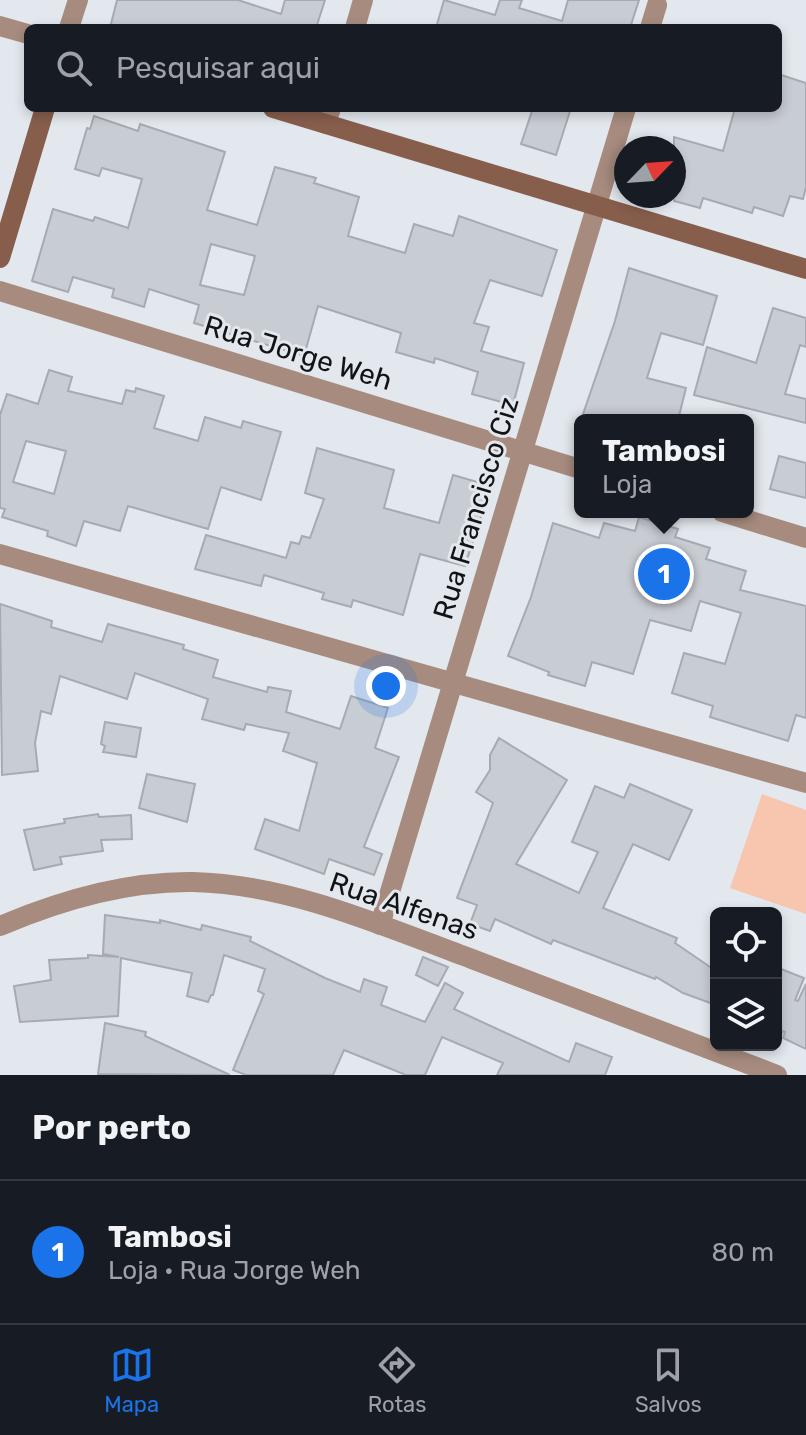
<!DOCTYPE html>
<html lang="pt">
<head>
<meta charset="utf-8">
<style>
	:root { --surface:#171b24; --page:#20242c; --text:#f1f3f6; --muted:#9ea1a6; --line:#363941; --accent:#1a73e8 }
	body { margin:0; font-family:Rubik,sans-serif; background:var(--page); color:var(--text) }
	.controls { position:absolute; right:24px; bottom:24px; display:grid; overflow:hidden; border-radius:12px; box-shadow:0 4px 12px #0003 }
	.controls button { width:72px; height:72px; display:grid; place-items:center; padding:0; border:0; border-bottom:2px solid var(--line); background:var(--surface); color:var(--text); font:40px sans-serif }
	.compass { position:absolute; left:614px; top:136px; width:72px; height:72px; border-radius:50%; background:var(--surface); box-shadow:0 4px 12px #0003; rotate:65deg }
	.you { position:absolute; left:386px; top:686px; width:28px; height:28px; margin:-20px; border:6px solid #fff; border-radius:50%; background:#1a73e8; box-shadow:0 0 0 12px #1a73e833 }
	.badge { display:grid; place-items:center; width:52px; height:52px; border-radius:50%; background:var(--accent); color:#fff; font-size:26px; font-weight:700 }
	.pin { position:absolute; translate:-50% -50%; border:4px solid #fff; box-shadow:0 2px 8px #0006 }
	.popup { position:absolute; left:574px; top:414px; width:180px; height:104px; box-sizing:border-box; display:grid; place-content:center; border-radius:12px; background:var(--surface); filter:drop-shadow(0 2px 6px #0005); font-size:26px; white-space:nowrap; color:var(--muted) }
	.popup b { font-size:30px; color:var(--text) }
	.popup::after { content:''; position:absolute; left:50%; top:100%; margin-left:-16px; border:16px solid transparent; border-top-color:var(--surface) }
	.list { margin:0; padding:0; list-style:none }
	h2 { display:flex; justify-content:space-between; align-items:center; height:104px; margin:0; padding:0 32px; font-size:34px }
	h2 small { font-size:26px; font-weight:400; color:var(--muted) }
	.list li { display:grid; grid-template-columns:52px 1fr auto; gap:24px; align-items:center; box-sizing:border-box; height:144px; padding:0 32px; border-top:2px solid var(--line) }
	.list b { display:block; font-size:30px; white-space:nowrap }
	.list p { margin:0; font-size:26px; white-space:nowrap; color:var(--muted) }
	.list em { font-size:26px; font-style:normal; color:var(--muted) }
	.icon { flex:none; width:44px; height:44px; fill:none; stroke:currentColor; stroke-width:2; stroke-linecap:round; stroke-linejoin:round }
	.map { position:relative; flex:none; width:806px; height:1075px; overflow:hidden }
	.search { position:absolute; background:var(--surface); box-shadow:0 4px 12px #0003; left:24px; right:24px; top:24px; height:88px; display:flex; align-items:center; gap:20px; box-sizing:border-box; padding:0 28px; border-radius:12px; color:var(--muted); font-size:30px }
	.sheet { height:248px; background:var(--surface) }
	nav { display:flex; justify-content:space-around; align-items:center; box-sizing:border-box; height:112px; border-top:2px solid var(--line); background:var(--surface); font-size:22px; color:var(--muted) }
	nav a { display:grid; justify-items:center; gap:4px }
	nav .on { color:var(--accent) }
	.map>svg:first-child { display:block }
	.grass { fill:#f8c5ae }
	.building { fill:#c8ccd3; stroke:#a7abb1; stroke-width:2; fill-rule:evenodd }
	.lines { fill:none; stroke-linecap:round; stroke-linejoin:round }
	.street { stroke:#a78b7e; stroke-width:20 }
	.secondary { stroke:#875e4c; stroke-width:20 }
	.labels { text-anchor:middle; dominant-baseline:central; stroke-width:6; stroke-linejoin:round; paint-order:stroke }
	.street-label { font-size:28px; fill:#121315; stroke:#e3e8ee }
</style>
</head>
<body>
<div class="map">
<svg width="806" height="1075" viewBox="0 0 806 1075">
	<rect width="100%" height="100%" fill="#e3e8ee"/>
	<polygon class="grass" points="762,794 806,810 806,914 730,888"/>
	<g class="building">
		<polygon points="117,0 238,0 281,14 285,0 325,0 316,28 110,28"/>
		<polygon points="444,0 495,15 500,0 522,0 519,8 562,21 568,0 639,0 630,28 436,28"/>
		<polygon points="778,74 806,83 806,187 803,199 790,196 783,216 754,207 752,213 703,198 700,208 674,201 674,137 723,151 735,108 778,108"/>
		<polygon points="533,108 571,108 556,155 521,144"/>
		<path d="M94 116 138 131 140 124 225 152 207 210 257 225 275 167 316 178 314 183 359 197 348 236 405 253 414 224 453 236 459 216 557 250 542 296 490 280 474 323 489 327 481 351 524 363 513 405 472 394 478 372 435 358 434 363 396 352 401 333 318 306 304 356 194 323 199 305 149 289 144 307 112 297 114 289 73 277 68 292 32 281 53 209 93 221 95 217 128 228 142 179 102 168 99 176 75 169 87 128 90 129ZM211 244 255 256 244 295 200 285Z"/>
		<polygon points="629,268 717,296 703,345 661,333 647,378 686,388 678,420 581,420 615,321"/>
		<polygon points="773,308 806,318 806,347 800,345 785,394 806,399 806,423 694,395 707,347 756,363"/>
		<path d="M49 370 72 377 68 391 122 404 126 390 135 392 136 388 164 396 154 428 198 441 205 417 241 428 243 421 281 432 261 500 221 487 208 529 128 506 120 531 84 521 76 546 47 536 48 531 2 517 5 509 0 508V415L7 394 38 404ZM26 441 66 451 54 494 13 482Z"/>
		<polygon points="317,448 394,470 384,508 439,523 453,475 491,486 465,566 420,554 403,615 353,600 351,607 322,599 324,593 264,575 261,586 195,569 206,535 286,558 291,542 299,544 302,536 310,538 324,499 305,493"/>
		<polygon points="779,456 806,463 806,498 770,489"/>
		<polygon points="639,517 678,529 675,537 710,548 706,559 746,571 740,590 806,606 806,718 796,715 788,741 710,717 713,706 672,693 684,653 725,664 734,635 741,613 700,601 691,631 650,620 633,674 592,662 585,686 548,675 549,672 508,656 531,597 553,523 599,538 604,523 635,531"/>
		<polygon points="0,604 52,621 51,627 102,642 108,624 184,645 183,649 218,660 213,677 267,692 268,687 291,691 286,712 340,729 351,696 388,708 375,748 399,757 364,847 382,854 374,875 329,859 324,874 255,849 265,819 299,831 317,763 283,751 289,733 246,724 244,730 202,719 208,699 135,673 127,699 60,676 51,714 41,711 35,743 38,771 2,775"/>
		<polygon points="105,722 141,728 136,757 103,752 105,746 101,744"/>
		<polygon points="499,738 567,780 516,864 579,893 598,852 572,842 595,786 624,798 630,784 692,810 669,860 633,844 603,908 677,938 675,943 716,971 716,1005 683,993 656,977 655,979 553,940 551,944 495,919 490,931 470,924 477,905 457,898 493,803 476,792 490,770 490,755"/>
		<polygon points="147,774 195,784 187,822 139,808"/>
		<polygon points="98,814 99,817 131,815 132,839 101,840 103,851 60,857 62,864 34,870 24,830 65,823 64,819"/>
		<polygon points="105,915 160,923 160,920 201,930 202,925 251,937 250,941 325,978 360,992 364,979 387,987 381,1005 425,1022 445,983 463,993 454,1009 569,1062 576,1043 612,1057 605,1075 497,1075 503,1063 442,1037 425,1075 406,1075 344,1050 333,1075 246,1075 233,1070 264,994 258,991 265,969 224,955 213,995 211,995 208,1002 187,996 192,973 121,958 118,1016 20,1022 14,986 51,980 49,960 88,958 88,955 119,957 103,954"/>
		<polygon points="423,957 448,967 438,986 416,975"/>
		<polygon points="776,967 804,978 795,1000 798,1001 806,984 806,1049 783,1038 785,1032 783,1031 776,1045"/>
		<polygon points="105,1023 146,1032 145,1036 230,1075 98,1074"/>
	</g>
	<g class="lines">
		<g class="street">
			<polyline points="0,26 28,34"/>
			<polyline points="69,28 78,0"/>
			<polyline points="355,28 363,0"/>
			<polyline points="650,28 657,5"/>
			<polyline points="326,124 331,108"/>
			<polyline points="0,291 580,469"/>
			<polyline points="722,512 806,538"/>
			<polyline points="0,554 806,783"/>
			<polyline points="380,925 626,108"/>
			<path d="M0 926C61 900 126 881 193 882 289 884 383 926 472 959 573 998 675 1036 777 1075"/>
		</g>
		<g class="secondary">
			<polyline points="273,108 806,269"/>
			<polyline points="0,258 45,108"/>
		</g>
	</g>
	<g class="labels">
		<g class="street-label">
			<text transform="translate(298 353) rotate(17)">Rua Jorge Weh</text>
			<text transform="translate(476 508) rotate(-73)">Rua Francisco Ciz</text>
			<text transform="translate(404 906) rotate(19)">Rua Alfenas</text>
		</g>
	</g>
</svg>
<div class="controls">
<button><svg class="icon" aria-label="locate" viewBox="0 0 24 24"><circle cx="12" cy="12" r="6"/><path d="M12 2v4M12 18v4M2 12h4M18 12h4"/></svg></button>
<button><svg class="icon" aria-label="layers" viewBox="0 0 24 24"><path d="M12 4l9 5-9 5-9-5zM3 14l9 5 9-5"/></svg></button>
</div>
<svg class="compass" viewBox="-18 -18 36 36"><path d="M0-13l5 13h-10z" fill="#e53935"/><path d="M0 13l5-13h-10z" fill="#9ea1a6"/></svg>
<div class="you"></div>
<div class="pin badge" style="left:664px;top:574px">1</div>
<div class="popup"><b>Tambosi</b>Loja</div>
<div class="search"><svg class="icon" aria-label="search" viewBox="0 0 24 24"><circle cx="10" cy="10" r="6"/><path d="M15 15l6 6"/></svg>Pesquisar aqui</div>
</div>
<section class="sheet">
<h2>Por perto<small></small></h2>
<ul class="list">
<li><span class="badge">1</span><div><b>Tambosi</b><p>Loja · Rua Jorge Weh</p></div><em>80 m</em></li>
</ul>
</section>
<nav>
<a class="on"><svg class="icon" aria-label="map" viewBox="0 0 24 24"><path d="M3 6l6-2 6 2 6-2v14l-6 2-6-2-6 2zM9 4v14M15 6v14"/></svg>Mapa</a>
<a><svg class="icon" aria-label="directions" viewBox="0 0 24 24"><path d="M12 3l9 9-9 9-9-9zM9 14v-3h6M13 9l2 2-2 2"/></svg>Rotas</a>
<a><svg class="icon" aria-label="saved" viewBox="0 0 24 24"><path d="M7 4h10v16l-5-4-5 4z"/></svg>Salvos</a>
</nav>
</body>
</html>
